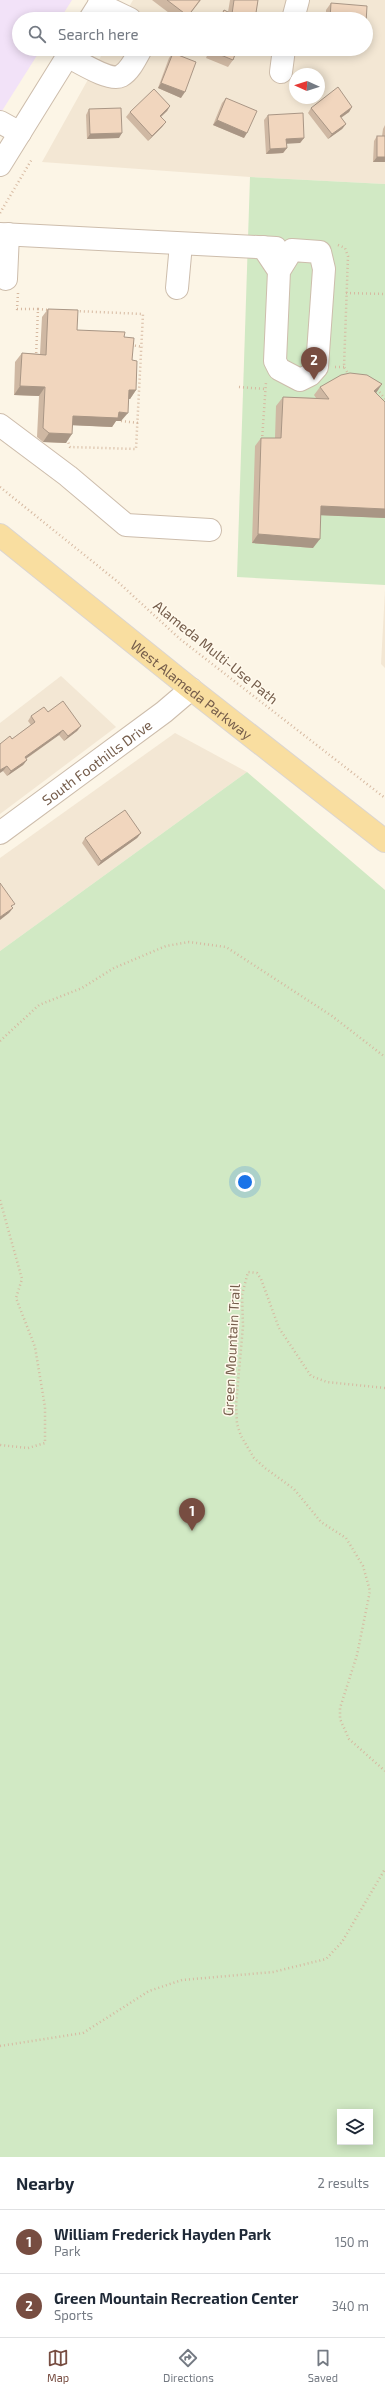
<!DOCTYPE html>
<html lang="en">
<head>
<meta charset="utf-8">
<style>
	:root { --surface:#fff; --page:#f2f2f3; --text:#1f2937; --muted:#747a83; --line:#e0e1e3; --accent:#774d41 }
	body { margin:0; font-family:"Exo 2",sans-serif; background:var(--page); color:var(--text) }
	.controls { position:absolute; right:12px; bottom:12px; display:grid; overflow:hidden; border-radius:0px; box-shadow:0 2px 10px #0003 }
	.controls button { width:36px; height:36px; display:grid; place-items:center; padding:0; border:0; border-bottom:1px solid var(--line); background:var(--surface); color:var(--text); font:20px sans-serif }
	.compass { position:absolute; left:289px; top:68px; width:36px; height:36px; border-radius:50%; background:var(--surface); box-shadow:0 2px 10px #0003; rotate:273deg }
	.you { position:absolute; left:245px; top:1182px; width:14px; height:14px; margin:-10px; border:3px solid #fff; border-radius:50%; background:#1a73e8; box-shadow:0 0 0 6px #1a73e833 }
	.badge { display:grid; place-items:center; width:26px; height:26px; border-radius:50%; background:var(--accent); color:#fff; font-size:13px; font-weight:700 }
	.pin { position:absolute; translate:-50% -33px; filter:drop-shadow(0 1px 2px #0008) }
	.pin::after { content:''; position:absolute; top:21px; width:14px; height:12px; background:inherit; clip-path:polygon(0 0,100% 0,50% 100%) }
	.list { margin:0; padding:0; list-style:none }
	h2 { display:flex; justify-content:space-between; align-items:center; height:52px; margin:0; padding:0 16px; font-size:17px }
	h2 small { font-size:13px; font-weight:400; color:var(--muted) }
	.list li { display:grid; grid-template-columns:26px 1fr auto; gap:12px; align-items:center; box-sizing:border-box; height:64px; padding:0 16px; border-top:1px solid var(--line) }
	.list b { display:block; font-size:15px; white-space:nowrap }
	.list p { margin:0; font-size:13px; white-space:nowrap; color:var(--muted) }
	.list em { font-size:13px; font-style:normal; color:var(--muted) }
	.icon { flex:none; width:22px; height:22px; fill:none; stroke:currentColor; stroke-width:2; stroke-linecap:round; stroke-linejoin:round }
	.map { position:relative; flex:none; width:385px; height:2157px; overflow:hidden }
	.search { position:absolute; background:var(--surface); box-shadow:0 2px 10px #0003; left:12px; right:12px; top:12px; height:44px; display:flex; align-items:center; gap:10px; box-sizing:border-box; padding:0 14px; border-radius:22px; color:var(--muted); font-size:15px }
	.sheet { height:180px; background:var(--surface) }
	nav { display:flex; justify-content:space-around; align-items:center; box-sizing:border-box; height:56px; border-top:1px solid var(--line); background:var(--surface); font-size:11px; color:var(--muted) }
	nav a { display:grid; justify-items:center; gap:2px }
	nav .on { color:var(--accent) }
	.map>svg:first-child { display:block }
	.residential { fill:#f3e7d4; fill-rule:evenodd }
	.education { fill:#f2e2f8 }
	.green { fill:#d1e9c4; fill-rule:evenodd }
	.lines { fill:none; stroke-linecap:round; stroke-linejoin:round }
	.minor-casing { stroke:#cdbdac; stroke-width:24 }
	.major-casing { stroke:#dbd5d0; stroke-width:24 }
	.path { stroke:#d6b9a1; stroke-width:2.5; stroke-dasharray:1 3; stroke-linecap:butt }
	.minor { stroke:#fff; stroke-width:22 }
	.major { stroke:#f9dea0; stroke-width:22 }
	.wall { fill:#cfb8a3 }
	.shaded-wall { fill:#a99685 }
	.building { fill:#f1d6be; stroke:#a99685 }
	.labels { text-anchor:middle; dominant-baseline:central; stroke-width:3; stroke-linejoin:round; paint-order:stroke }
	.street-label { font-size:14px; fill:#755d4b; stroke:#fff9ec }
</style>
</head>
<body>
<div class="map">
<svg width="385" height="2157" viewBox="0 0 385 2157">
	<rect width="100%" height="100%" fill="#fcf5e6"/>
	<g class="residential">
		<path d="M133 0H385V184L250 177 42 162 105 49H366V19H122ZM295 74H319V98H295Z"/>
		<polygon points="385,590 385,668 381,664"/>
		<polygon points="61,676 116,727 0,814 0,723"/>
		<polygon points="175,733 247,772 0,951 0,858"/>
	</g>
	<polygon class="education" points="0,0 72,0 60,19 19,19 19,49 41,49 0,114"/>
	<g class="green">
		<polygon points="250,177 385,184 385,585 237,577"/>
		<path d="M247 772 385 890V2157H0V951ZM340 2112H370V2142H340Z"/>
	</g>
	<g class="lines">
		<g class="minor-casing">
			<g id="minor">
				<polyline points="99,4 130,19"/>
				<polyline points="90,19 102,0"/>
				<polyline points="293,19 298,0"/>
				<path d="M67 56C79 62 110 82 121 76 130 71 136 58 141 49"/>
				<polyline points="281,72 284,49"/>
				<polyline points="0,122 20,133"/>
				<polyline points="0,165 72,49"/>
				<polyline points="0,234 276,248"/>
				<polyline points="263,247 279,271 275,361 279,369 300,380 310,375 317,367 324,269 320,252 292,250 279,271"/>
				<polyline points="6,279 8,234"/>
				<polyline points="177,288 181,244"/>
				<polyline points="0,425 68,476 126,525 210,530"/>
				<path id="s1" d="M0 833 164 712 191 689"/>
			</g>
		</g>
		<g class="major-casing">
			<g id="major">
				<path id="s2" d="M0 535 191 689 385 841"/>
			</g>
		</g>
		<g class="path">
			<polyline points="0,213 32,159"/>
			<polyline points="338,245 345,248 348,256 344,367 349,375"/>
			<polyline points="18,293 17,309 38,309 36,357"/>
			<polyline points="346,293 385,294"/>
			<polyline points="38,309 50,310"/>
			<polyline points="131,345 143,347"/>
			<polyline points="335,367 344,367"/>
			<polyline points="239,387 265,389"/>
			<polyline points="377,389 385,399"/>
			<polyline points="121,421 139,423"/>
			<polyline points="67,439 70,447 136,449 143,314 75,311"/>
			<polyline points="262,440 266,382"/>
			<polyline points="0,487 118,582 180,639 385,798"/>
			<polyline points="0,1041 39,1005 82,988 114,968 166,946 189,942 226,947 332,1016 385,1057"/>
			<polyline points="0,1200 22,1279 16,1298 35,1347 45,1407 45,1443 28,1448 0,1445"/>
			<polyline points="385,1388 327,1382 311,1376 279,1328 261,1279 257,1273 248,1272 242,1295 243,1326 236,1405 237,1424 241,1436 254,1458 265,1468 294,1489 321,1522 346,1538 363,1566 370,1591 357,1655 340,1708 340,1719 349,1739 385,1771"/>
			<polyline points="0,2046 83,2033 149,1991 182,1980 273,1972 326,1959 342,1942 385,1869"/>
		</g>
		<use href="#minor" class="minor"/>
		<use href="#major" class="major"/>
	</g>
	<g class="wall">
		<polygon points="152,0 201,0 186,19 177,19"/>
		<polygon points="230,0 258,0 255,19 218,19 224,10 228,12"/>
		<polygon points="331,3 366,19 326,19 326,10"/>
		<polygon points="210,49 245,49 243,53 237,50 233,60 228,67 206,58"/>
		<polygon points="173,53 181,98 158,88 169,58"/>
		<polygon points="226,98 244,138 213,125 222,103"/>
		<polygon points="170,106 167,111 161,117 166,122 162,127 148,141 126,117 130,112"/>
		<polygon points="352,107 349,112 341,118 346,124 342,129 328,139 308,113 311,108"/>
		<polygon points="89,109 119,138 87,139 86,115"/>
		<polygon points="268,115 304,138 300,143 286,143 287,148 283,153 266,154 264,120"/>
		<polygon points="385,125 385,162 373,162 374,141 377,136 382,136 383,129"/>
		<polygon points="48,309 77,330 124,337 132,360 136,390 130,399 128,399 121,421 116,421 112,427 73,425 66,443 43,442 37,437 39,396 14,395 15,362 22,353 40,354 42,317"/>
		<polygon points="382,384 376,393 385,518 321,515 313,548 252,543 255,446 261,438 275,438 276,406 283,397 316,398 314,395 320,387"/>
		<polygon points="48,712 81,726 77,731 64,741 59,735 26,759 27,760 23,765 7,776 3,771 12,739 31,725 28,721 31,716"/>
		<polygon points="141,833 137,838 98,866 82,843 85,838"/>
	</g>
	<g class="shaded-wall">
		<polygon points="236,49 245,49 243,53 235,50"/>
		<polygon points="328,49 352,49 349,53 327,51"/>
		<polygon points="161,83 185,92 181,98 158,88"/>
		<polygon points="170,106 167,111 156,121 160,116"/>
		<polygon points="352,107 349,112 336,121 340,116"/>
		<polygon points="217,120 247,133 244,138 213,125"/>
		<polygon points="166,122 162,127 148,141 152,136"/>
		<polygon points="346,124 342,129 328,139 332,134"/>
		<polygon points="122,133 119,138 87,139 90,134"/>
		<polygon points="304,138 300,143 283,144 286,139"/>
		<polygon points="287,148 283,153 266,154 270,149"/>
		<polygon points="377,157 385,157 385,162 373,162"/>
		<polygon points="382,384 376,393 374,391"/>
		<polygon points="20,386 45,387 39,396 14,395"/>
		<polygon points="129,390 136,390 130,399 123,399"/>
		<polygon points="119,412 128,413 121,421 116,421 112,427 67,425 73,416"/>
		<polygon points="49,433 72,434 66,443 43,442"/>
		<polygon points="321,506 385,509 385,518 315,515"/>
		<polygon points="258,534 320,539 313,548 252,543"/>
		<polygon points="81,726 77,731 64,741 68,736"/>
		<polygon points="63,730 59,735 21,762 25,757"/>
		<polygon points="27,760 23,765 7,776 11,771"/>
		<polygon points="7,766 3,771 0,773 0,770"/>
		<polygon points="141,833 137,838 98,866 101,861"/>
		<polygon points="13,908 9,913 0,920 0,917"/>
	</g>
	<g class="building">
		<polygon points="167,0 200,0 188,16"/>
		<polygon points="234,0 258,0 255,19 220,19 224,10 232,14"/>
		<polygon points="331,3 367,6 366,23 366,19 330,19"/>
		<polygon points="212,49 237,49 233,60 211,51"/>
		<polygon points="173,53 196,62 185,92 161,83"/>
		<polygon points="338,87 352,107 340,116 346,124 332,134 311,108"/>
		<polygon points="154,89 170,106 160,116 166,122 152,136 130,112"/>
		<polygon points="226,98 257,111 247,133 217,120"/>
		<polygon points="121,108 122,133 90,134 89,109"/>
		<polygon points="303,113 304,138 286,139 287,148 270,149 268,115"/>
		<rect x="377" y="136" width="8" height="21"/>
		<polygon points="48,309 78,310 77,330 125,332 124,337 134,338 132,360 137,361 136,390 129,390 128,413 119,412 118,418 73,416 72,434 49,433 43,428 45,387 20,386 22,353 46,355"/>
		<polygon points="350,373 367,375 382,384 374,391 385,402 385,509 321,506 320,539 258,534 261,438 281,438 283,397 329,399 320,387 341,375"/>
		<polygon points="63,701 81,726 68,736 63,730 25,757 27,760 11,771 7,766 0,770 0,744 10,736 12,739 35,722 31,716 44,707 48,712"/>
		<polygon points="125,810 141,833 101,861 85,838"/>
		<polygon points="0,883 15,904 11,906 13,908 0,917"/>
	</g>
	<g class="labels">
		<g class="street-label">
			<text transform="translate(216 652) rotate(39)">Alameda Multi-Use Path</text>
			<text stroke="none"><textPath href="#s2" startOffset="246">West Alameda Parkway</textPath></text>
			<text stroke="none"><textPath href="#s1" startOffset="120">South Foothills Drive</textPath></text>
			<text transform="translate(231 1350) rotate(-87)">Green Mountain Trail</text>
		</g>
	</g>
</svg>
<div class="controls">
<button><svg class="icon" aria-label="layers" viewBox="0 0 24 24"><path d="M12 4l9 5-9 5-9-5zM3 14l9 5 9-5"/></svg></button>
</div>
<svg class="compass" viewBox="-18 -18 36 36"><path d="M0-13l5 13h-10z" fill="#e53935"/><path d="M0 13l5-13h-10z" fill="#747a83"/></svg>
<div class="you"></div>
<div class="pin badge" style="left:192px;top:1531px">1</div>
<div class="pin badge" style="left:314px;top:380px">2</div>
<div class="search"><svg class="icon" aria-label="search" viewBox="0 0 24 24"><circle cx="10" cy="10" r="6"/><path d="M15 15l6 6"/></svg>Search here</div>
</div>
<section class="sheet">
<h2>Nearby<small>2 results</small></h2>
<ul class="list">
<li><span class="badge">1</span><div><b>William Frederick Hayden Park</b><p>Park</p></div><em>150 m</em></li>
<li><span class="badge">2</span><div><b>Green Mountain Recreation Center</b><p>Sports</p></div><em>340 m</em></li>
</ul>
</section>
<nav>
<a class="on"><svg class="icon" aria-label="map" viewBox="0 0 24 24"><path d="M3 6l6-2 6 2 6-2v14l-6 2-6-2-6 2zM9 4v14M15 6v14"/></svg>Map</a>
<a><svg class="icon" aria-label="directions" viewBox="0 0 24 24"><path d="M12 3l9 9-9 9-9-9zM9 14v-3h6M13 9l2 2-2 2"/></svg>Directions</a>
<a><svg class="icon" aria-label="saved" viewBox="0 0 24 24"><path d="M7 4h10v16l-5-4-5 4z"/></svg>Saved</a>
</nav>
</body>
</html>
